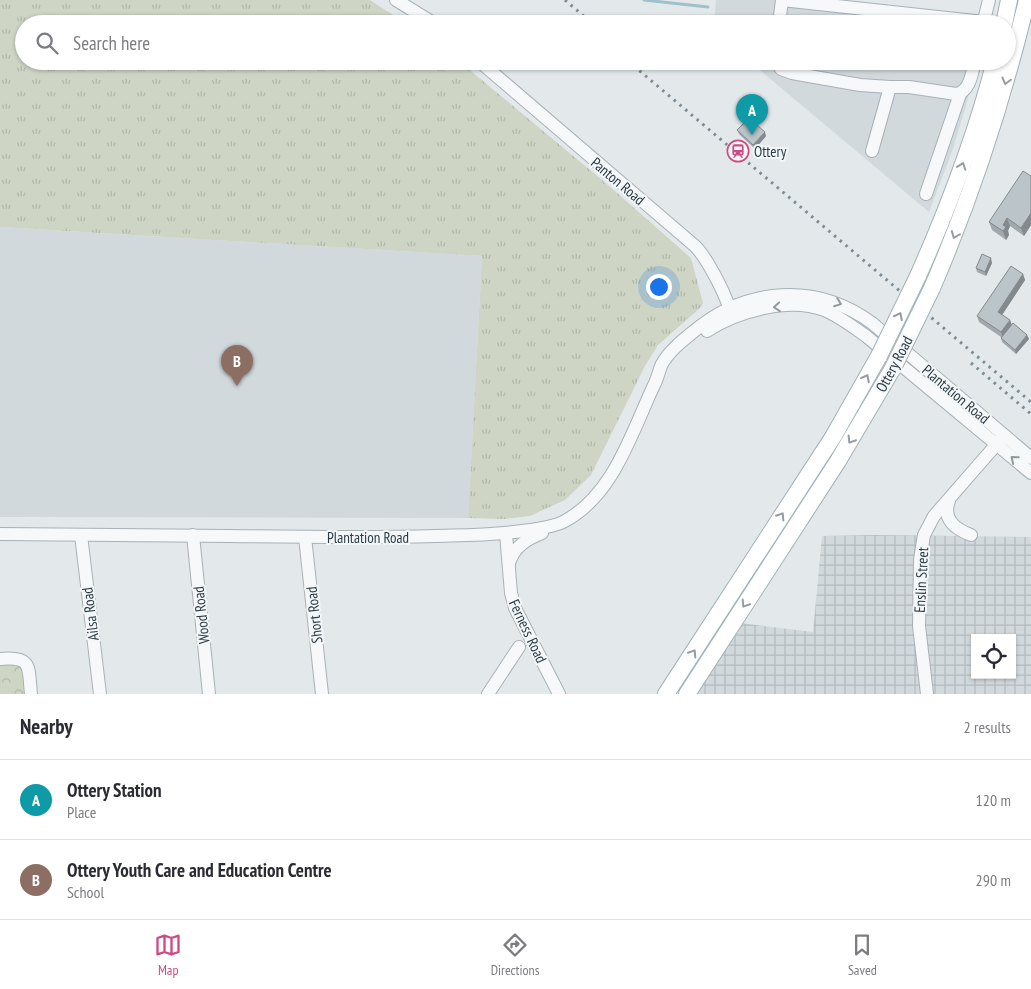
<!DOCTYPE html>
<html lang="en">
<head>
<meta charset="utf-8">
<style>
	:root { --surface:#fff; --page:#f7f7f7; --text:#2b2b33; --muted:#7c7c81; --line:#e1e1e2; --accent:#cf4a84 }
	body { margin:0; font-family:"PT Sans Narrow",sans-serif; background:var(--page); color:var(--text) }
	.controls { position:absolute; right:15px; bottom:15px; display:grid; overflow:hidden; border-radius:0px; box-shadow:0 1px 4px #0004 }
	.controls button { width:45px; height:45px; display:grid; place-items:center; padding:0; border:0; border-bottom:1px solid var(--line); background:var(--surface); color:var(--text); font:25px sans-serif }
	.you { position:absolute; left:658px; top:286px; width:18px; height:18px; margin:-12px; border:4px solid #fff; border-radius:50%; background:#1a73e8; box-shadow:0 0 0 8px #1a73e833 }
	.badge { display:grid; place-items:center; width:32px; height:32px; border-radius:50%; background:var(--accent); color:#fff; font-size:16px; font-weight:700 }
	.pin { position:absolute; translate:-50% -41px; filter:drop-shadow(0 1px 2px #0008) }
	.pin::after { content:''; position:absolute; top:26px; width:18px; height:15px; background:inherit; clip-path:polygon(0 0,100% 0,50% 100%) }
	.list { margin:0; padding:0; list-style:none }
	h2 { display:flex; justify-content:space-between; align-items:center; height:65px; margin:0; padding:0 20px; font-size:21px }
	h2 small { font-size:16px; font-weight:400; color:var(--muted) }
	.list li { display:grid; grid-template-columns:32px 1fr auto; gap:15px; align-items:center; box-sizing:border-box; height:80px; padding:0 20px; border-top:1px solid var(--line) }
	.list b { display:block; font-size:19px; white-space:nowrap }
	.list p { margin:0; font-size:16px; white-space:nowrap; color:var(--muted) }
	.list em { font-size:16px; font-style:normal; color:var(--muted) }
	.icon { flex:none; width:28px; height:28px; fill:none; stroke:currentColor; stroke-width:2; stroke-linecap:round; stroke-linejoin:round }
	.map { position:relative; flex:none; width:1031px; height:694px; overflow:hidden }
	.search { position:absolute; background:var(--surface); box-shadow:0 1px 4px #0004; left:15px; right:15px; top:15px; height:55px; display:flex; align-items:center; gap:12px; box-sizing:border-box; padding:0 18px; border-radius:28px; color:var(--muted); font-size:19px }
	.sheet { height:225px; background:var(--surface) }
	nav { display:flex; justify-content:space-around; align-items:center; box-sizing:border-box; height:70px; border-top:1px solid var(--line); background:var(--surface); font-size:14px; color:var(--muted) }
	nav a { display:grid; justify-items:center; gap:2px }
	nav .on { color:var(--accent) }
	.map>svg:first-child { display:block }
	.built { fill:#d1d9dd }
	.industrial { fill:url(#industrial-grid); fill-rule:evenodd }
	.grass { fill:url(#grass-tufts) }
	.park { fill:url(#park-crowns) }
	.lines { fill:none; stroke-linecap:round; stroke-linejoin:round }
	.stream { stroke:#9fc1cb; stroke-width:3 }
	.minor-casing { stroke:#a8b1b6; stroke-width:14 }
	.major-casing { stroke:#a3b1b7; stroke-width:18 }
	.minor { stroke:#f6f8fa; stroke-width:12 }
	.major { stroke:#fff; stroke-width:16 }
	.rail { stroke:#7d8d95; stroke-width:3; stroke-dasharray:2.5 5; stroke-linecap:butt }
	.major-bridge-casing { stroke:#a3b1b7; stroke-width:18; stroke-linecap:butt }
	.major-bridge { stroke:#fff; stroke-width:16 }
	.wall { fill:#a1a9ad }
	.shaded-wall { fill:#83898d }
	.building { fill:#bbc4c9; stroke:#83898d }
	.oneway { stroke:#959da2 }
	.oneway2 { stroke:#909a9f }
	.labels { text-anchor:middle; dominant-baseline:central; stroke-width:4; stroke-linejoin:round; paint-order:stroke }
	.poi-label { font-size:15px; fill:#2b3b44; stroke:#f3f7f9; text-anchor:start }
	.street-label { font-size:15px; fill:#2b3b44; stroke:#f3f7f9 }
</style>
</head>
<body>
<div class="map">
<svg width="1031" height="694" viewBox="0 0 1031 694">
	<defs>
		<pattern id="industrial-grid" width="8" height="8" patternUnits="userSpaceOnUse" patternTransform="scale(1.25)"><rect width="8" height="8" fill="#d1d9dd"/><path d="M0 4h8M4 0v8" fill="none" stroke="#b4bbbf"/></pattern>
		<pattern id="grass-tufts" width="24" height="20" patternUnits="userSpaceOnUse" patternTransform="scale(1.25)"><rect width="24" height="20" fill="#ced5c5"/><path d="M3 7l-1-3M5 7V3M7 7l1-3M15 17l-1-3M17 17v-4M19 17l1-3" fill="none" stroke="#b1b8aa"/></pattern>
		<pattern id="park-crowns" width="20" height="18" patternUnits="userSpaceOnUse" patternTransform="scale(1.25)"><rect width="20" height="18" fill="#ced5c5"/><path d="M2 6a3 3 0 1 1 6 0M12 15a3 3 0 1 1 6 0" fill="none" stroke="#b1b8aa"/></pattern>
	</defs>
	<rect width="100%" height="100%" fill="#e3e9eb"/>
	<g class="built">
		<polygon points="716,0 782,0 984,24 712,24 715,13"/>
		<polygon points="749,61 979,61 953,149 929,212"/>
		<polygon points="0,227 482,256 468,518 0,517"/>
	</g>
	<path class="industrial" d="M875 535 1031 537V694H693L733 622 813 632 822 536ZM975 638H1012V675H975Z"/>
	<polygon class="grass" points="0,0 370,0 407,24 24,24 24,61 459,61 608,185 691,258 703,303 700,308 658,345 645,366 591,475 565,500 530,516 504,519 468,518 482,256 0,227"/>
	<polygon class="park" points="14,661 22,667 26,694 0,694 0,663"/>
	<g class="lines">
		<polyline class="stream" points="644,0 708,7"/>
		<g class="minor-casing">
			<g id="minor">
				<polyline points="396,0 435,24"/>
				<polyline points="782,0 984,22"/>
				<polyline points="779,24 782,0"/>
				<polyline points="983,24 989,0"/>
				<path d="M479 61 695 246C707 258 730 301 731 317"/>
				<polyline points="777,61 781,69 792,73 860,85 890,87"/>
				<path d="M872 151 890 87H909L956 94C970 92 972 73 975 61"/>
				<polyline points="926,194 960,94"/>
				<path d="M707 331C737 311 789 297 824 310 839 316 853 327 866 336L1031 473"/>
				<path d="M949 501C942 519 955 529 971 535"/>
				<path d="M0 534C77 535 153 535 230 536 298 537 367 538 435 536 467 535 498 535 530 530 541 528 553 527 563 522 614 496 632 431 655 383 658 377 659 370 662 364 669 351 682 341 693 332 746 287 816 282 872 323L1031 458"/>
				<polyline points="506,534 511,593 515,608 559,694"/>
				<polyline points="81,535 100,694"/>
				<polyline points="193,535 209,694"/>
				<polyline points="305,537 322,694"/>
				<path d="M509 564C513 547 527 539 542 533"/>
				<path d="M0 659C33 656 28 667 31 694"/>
				<polyline points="488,694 519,647"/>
				<polyline points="927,694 919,626 920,560 924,535 934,516 1002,438"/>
			</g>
		</g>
		<g class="major-casing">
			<g id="major">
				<polyline points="1004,24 1009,0"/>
				<path d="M918 276C949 206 976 135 995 61"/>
				<path d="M932 288C973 193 1003 100 1027 0"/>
				<polyline points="666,694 833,437 879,356"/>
				<polyline points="687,694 838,461 893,368"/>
			</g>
		</g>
		<use href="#minor" class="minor"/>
		<use href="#major" class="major"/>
		<g class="rail">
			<polyline points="565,0 593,24"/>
			<polyline points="628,61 1031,402"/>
			<polyline points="971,363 1031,414"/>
		</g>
		<g class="major-bridge-casing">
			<g id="major-bridge">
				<polyline points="879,356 918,276"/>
				<polyline points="893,368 932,288"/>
			</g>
		</g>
		<use href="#major-bridge" class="major-bridge"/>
	</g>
	<g class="wall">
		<polygon points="737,130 766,136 755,149 739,134"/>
		<polygon points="1031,176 1031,225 1024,236 1010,226 1008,231 1009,235 1006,240 992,230 989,222"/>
		<polygon points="992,263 986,276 977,272 976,268"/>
		<polygon points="1023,274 1025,280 1002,315 1010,320 1012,325 1027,335 1029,339 1016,354 1002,342 1001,338 1001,337 979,322 977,316"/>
	</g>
	<g class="shaded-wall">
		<polygon points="765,132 766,136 755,149 753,145"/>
		<polygon points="1031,213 1031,225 1024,236 1021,228"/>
		<polygon points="1007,218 1010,226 1008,231 1009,235 1006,240 1003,231 1003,225"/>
		<polygon points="991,258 992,263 986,276 985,272"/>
		<polygon points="1023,274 1025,280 1000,318 998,312"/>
		<polygon points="1010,320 1012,326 1003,338 1001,332"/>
		<polygon points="1027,335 1029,339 1016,354 1015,350"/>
	</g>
	<g class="building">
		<polygon points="749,118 765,132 753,145 737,130"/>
		<polygon points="1023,171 1031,176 1031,213 1021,228 1007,218 1003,225 1006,227 1003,231 989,222"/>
		<polygon points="982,254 991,258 985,272 976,268"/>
		<polygon points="1011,266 1023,274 998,312 1010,320 1001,332 977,316"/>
		<polygon points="1013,323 1027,335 1015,350 1001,338"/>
	</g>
	<defs><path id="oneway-chevron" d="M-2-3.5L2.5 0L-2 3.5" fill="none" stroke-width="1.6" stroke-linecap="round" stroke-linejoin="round" transform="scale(1.25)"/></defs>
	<g class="oneway">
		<use href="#oneway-chevron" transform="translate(1006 81) rotate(105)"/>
		<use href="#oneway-chevron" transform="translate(962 166) rotate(-71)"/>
		<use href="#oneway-chevron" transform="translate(955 235) rotate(111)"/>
		<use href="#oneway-chevron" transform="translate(899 316) rotate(-63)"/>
		<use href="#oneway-chevron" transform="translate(866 378) rotate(-62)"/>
		<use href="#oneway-chevron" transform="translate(851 440) rotate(122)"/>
		<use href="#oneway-chevron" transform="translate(781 516) rotate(-57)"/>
		<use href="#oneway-chevron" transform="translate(745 604) rotate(123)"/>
		<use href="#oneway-chevron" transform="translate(693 653) rotate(-57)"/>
	</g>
	<g class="oneway2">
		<use href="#oneway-chevron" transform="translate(838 303) rotate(21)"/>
		<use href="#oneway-chevron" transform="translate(777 307) rotate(175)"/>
		<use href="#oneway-chevron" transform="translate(1014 459) rotate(-140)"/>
	</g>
	<defs>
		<g id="station-ring" transform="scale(1.125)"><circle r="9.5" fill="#f3f7f9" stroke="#cf4a84" stroke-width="1.5"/><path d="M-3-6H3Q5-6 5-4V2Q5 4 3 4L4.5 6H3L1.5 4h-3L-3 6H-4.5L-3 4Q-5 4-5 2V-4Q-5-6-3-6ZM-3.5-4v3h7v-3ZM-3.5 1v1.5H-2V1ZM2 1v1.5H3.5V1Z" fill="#cf4a84"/></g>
	</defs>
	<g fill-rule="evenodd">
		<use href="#station-ring" x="738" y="151"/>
	</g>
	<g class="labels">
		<g class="poi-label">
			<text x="754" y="151">Ottery</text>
		</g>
		<g class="street-label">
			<text transform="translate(618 181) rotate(40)">Panton Road</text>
			<text transform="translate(894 364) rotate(-62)">Ottery Road</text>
			<text transform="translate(956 394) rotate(40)">Plantation Road</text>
			<text x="368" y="537">Plantation Road</text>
			<text transform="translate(921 580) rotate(-87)">Enslin Street</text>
			<text transform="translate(90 614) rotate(-97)">Ailsa Road</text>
			<text transform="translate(201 615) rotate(-96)">Wood Road</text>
			<text transform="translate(314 615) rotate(-96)">Short Road</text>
			<text transform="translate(528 631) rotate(65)">Ferness Road</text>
		</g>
	</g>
</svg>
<div class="controls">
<button><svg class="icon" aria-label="locate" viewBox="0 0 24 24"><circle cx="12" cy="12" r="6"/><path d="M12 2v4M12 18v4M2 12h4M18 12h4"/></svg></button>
</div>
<div class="you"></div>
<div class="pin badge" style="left:752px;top:135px;background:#0f9aa8">A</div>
<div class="pin badge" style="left:237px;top:386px;background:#8d6e63">B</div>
<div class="search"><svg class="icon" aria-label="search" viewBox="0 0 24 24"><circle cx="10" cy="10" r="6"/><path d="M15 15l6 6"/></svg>Search here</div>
</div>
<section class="sheet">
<h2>Nearby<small>2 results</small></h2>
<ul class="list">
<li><span class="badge" style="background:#0f9aa8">A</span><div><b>Ottery Station</b><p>Place</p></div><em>120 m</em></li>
<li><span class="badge" style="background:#8d6e63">B</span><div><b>Ottery Youth Care and Education Centre</b><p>School</p></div><em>290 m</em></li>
</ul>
</section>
<nav>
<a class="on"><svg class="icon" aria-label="map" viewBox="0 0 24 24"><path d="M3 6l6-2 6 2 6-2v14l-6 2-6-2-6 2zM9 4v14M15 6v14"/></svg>Map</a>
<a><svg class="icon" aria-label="directions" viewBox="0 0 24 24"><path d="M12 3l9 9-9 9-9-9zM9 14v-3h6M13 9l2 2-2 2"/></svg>Directions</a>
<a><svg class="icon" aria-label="saved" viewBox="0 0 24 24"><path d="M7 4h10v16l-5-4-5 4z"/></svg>Saved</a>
</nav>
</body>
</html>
